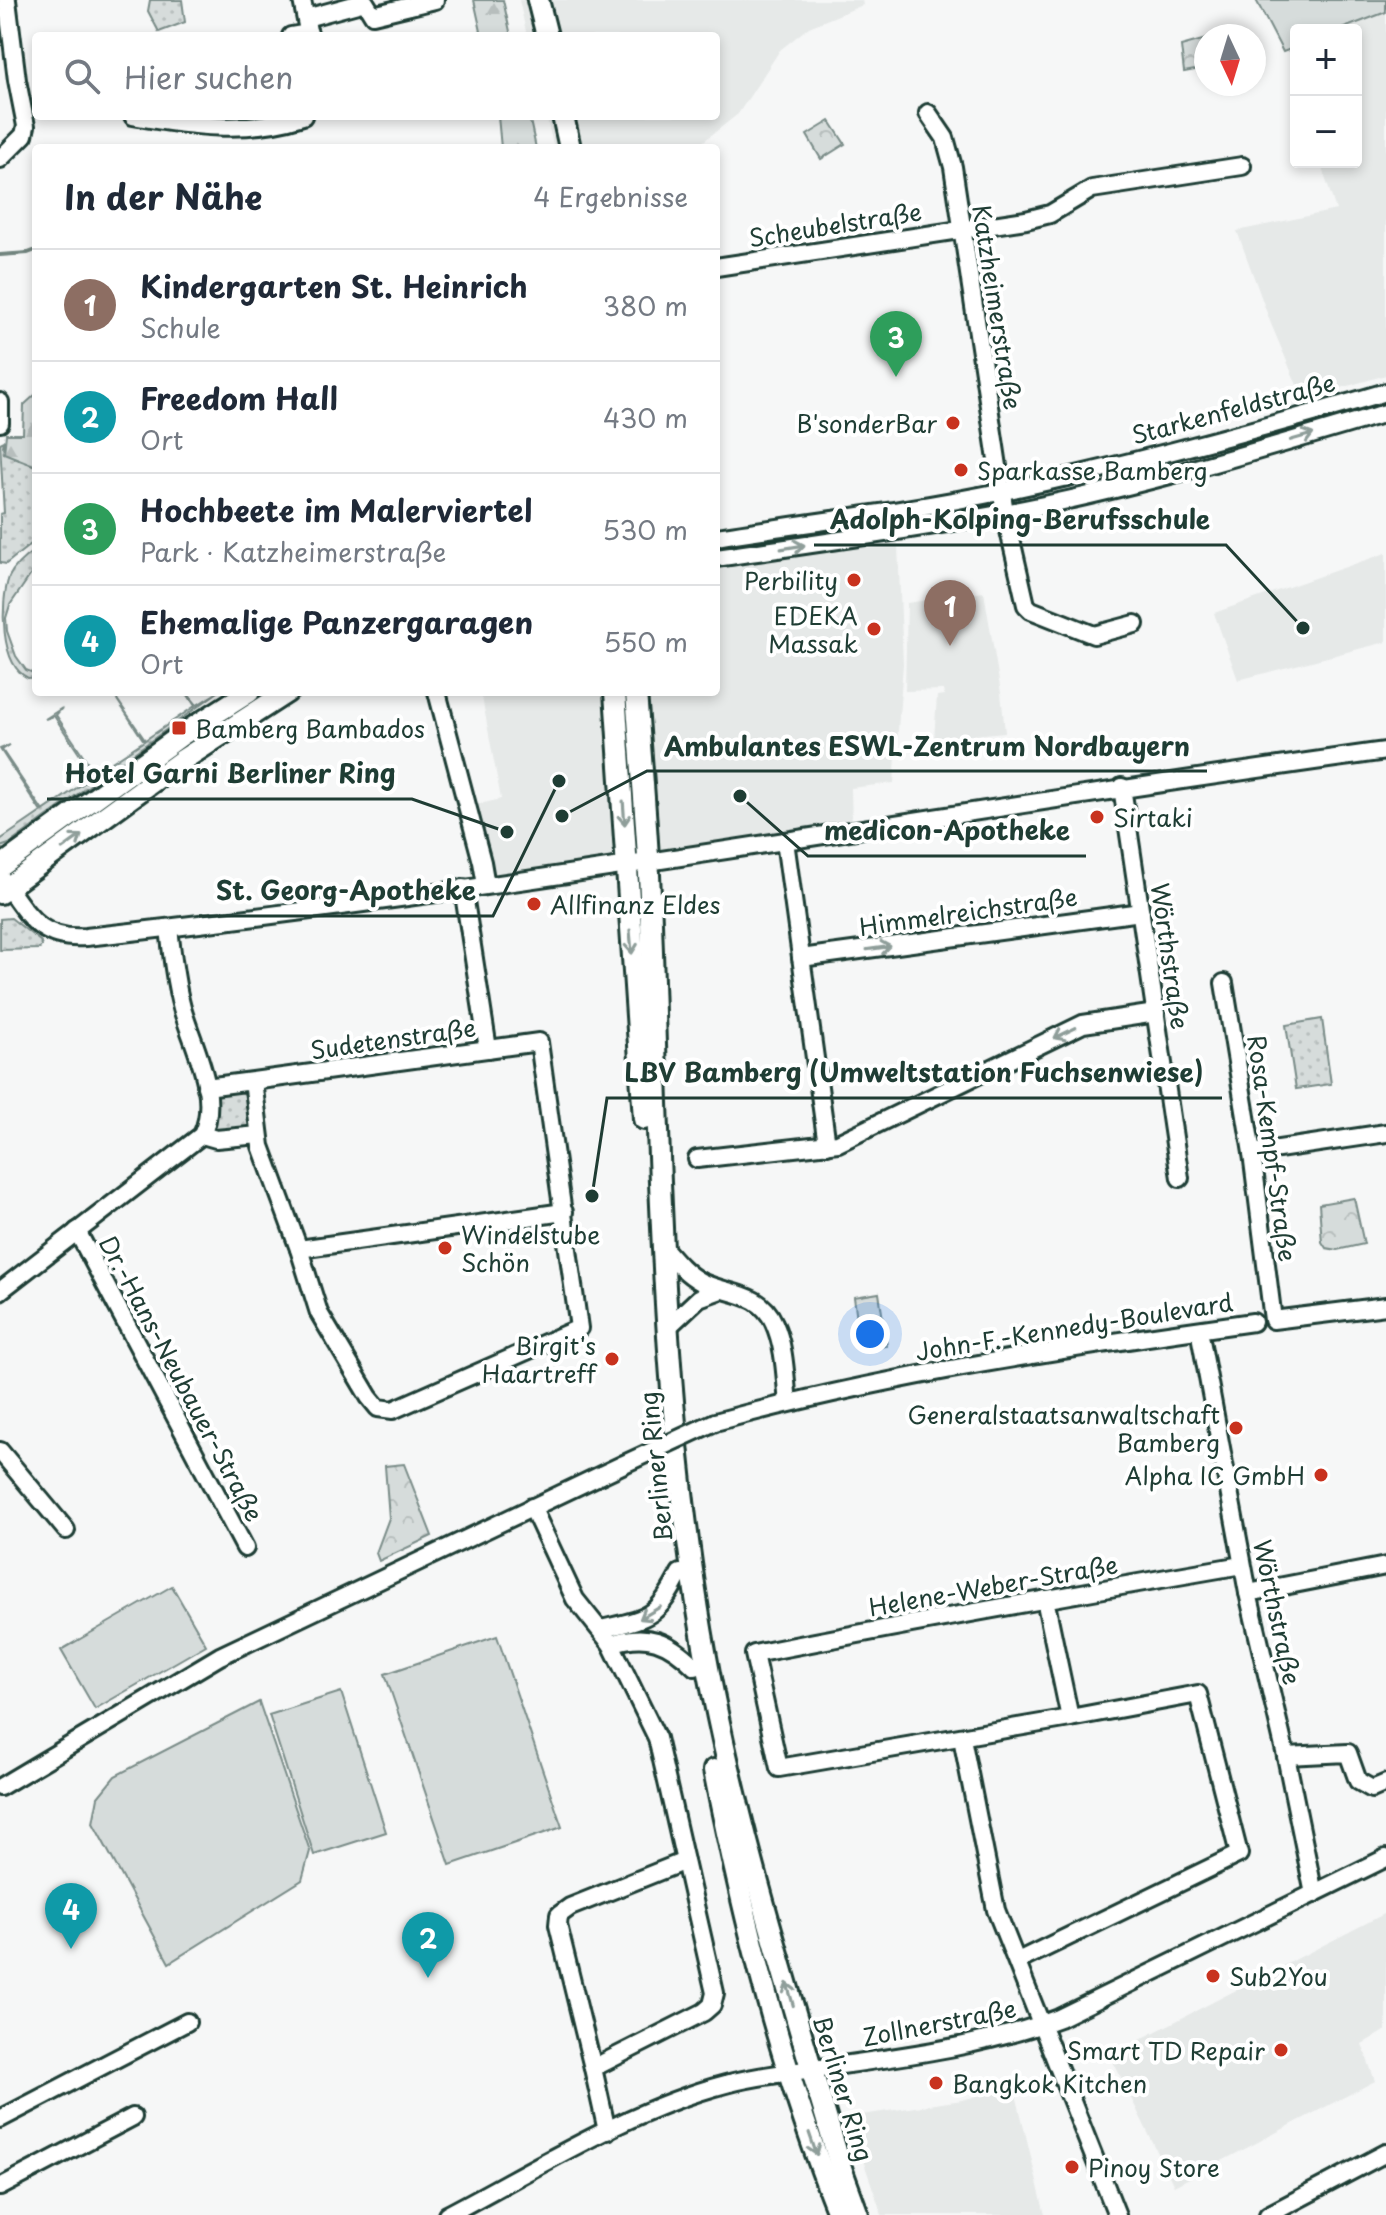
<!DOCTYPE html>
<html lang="de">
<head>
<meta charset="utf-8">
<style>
	:root { --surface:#fff; --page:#f6f6f7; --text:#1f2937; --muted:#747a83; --line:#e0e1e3; --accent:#c8321e }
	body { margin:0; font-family:"Playpen Sans",sans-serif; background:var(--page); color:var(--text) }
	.controls { position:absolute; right:24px; top:24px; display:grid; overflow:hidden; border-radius:8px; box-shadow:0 4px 12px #0003 }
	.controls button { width:72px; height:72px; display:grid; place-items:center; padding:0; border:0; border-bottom:2px solid var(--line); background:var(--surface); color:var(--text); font:40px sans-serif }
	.compass { position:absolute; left:1194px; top:24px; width:72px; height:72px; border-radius:50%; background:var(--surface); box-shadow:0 4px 12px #0003; rotate:176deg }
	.you { position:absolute; left:870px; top:1334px; width:28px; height:28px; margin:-20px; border:6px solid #fff; border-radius:50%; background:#1a73e8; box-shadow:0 0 0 12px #1a73e833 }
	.badge { display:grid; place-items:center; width:52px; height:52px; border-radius:50%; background:var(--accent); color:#fff; font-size:26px; font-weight:700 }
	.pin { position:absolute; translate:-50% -66px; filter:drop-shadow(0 2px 4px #0008) }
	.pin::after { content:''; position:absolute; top:42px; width:28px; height:24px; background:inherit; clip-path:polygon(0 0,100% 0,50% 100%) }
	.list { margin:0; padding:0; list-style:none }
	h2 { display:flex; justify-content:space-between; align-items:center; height:104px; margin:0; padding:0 32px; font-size:34px }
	h2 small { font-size:26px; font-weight:400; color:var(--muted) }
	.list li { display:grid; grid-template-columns:52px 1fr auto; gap:24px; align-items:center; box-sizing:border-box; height:112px; padding:0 32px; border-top:2px solid var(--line) }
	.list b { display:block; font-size:30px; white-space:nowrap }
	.list p { margin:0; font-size:26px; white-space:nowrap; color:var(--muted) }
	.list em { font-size:26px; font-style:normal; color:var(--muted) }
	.icon { flex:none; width:44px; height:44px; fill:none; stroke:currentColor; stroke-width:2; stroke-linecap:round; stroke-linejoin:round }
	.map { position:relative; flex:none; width:1386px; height:2215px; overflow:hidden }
	.search { position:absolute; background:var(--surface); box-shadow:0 4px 12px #0003; left:32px; top:32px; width:688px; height:88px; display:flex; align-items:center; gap:20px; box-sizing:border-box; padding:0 28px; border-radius:8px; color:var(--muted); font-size:30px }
	.panel { position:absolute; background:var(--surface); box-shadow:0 4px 12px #0003; left:32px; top:144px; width:688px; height:552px; border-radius:8px }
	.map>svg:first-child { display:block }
	.built { fill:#e6e9e8 }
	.grass { fill:url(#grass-dots); stroke:#7a8c88; stroke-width:2 }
	.forest { fill:url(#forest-firs); stroke:#7a8c88; stroke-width:2 }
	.park { fill:url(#park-crowns); stroke:#7a8c88; stroke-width:2 }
	.pitch { fill:#d6dcdb; stroke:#7a8c88; stroke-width:2 }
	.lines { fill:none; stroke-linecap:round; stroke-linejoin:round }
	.stream { stroke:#72857f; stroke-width:4 }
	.minor-casing { stroke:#1f3d34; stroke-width:22 }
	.major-casing { stroke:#1f3d34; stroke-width:26 }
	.minor { stroke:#fff; stroke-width:16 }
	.major { stroke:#fff; stroke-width:20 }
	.minor-bridge-casing { stroke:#1f3d34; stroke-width:22; stroke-linecap:butt }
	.minor-bridge { stroke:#fff; stroke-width:16 }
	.oneway { stroke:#8f9e9a }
	.poi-dot { fill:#c8321e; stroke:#fff; stroke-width:3 }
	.labels { text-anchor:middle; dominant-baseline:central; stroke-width:8; stroke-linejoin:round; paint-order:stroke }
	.street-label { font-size:24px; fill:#1f3d34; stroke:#fff }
	.poi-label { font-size:24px; fill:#1f3d34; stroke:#fff; text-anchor:start }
	.leader { fill:none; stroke:#1f3d34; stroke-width:3 }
	.callout-dot { fill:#1f3d34; stroke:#fff; stroke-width:3 }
	.callout-label { font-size:26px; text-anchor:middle; font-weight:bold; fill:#1f3d34; stroke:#fff; stroke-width:8; stroke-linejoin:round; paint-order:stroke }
</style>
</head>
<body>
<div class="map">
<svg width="1386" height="2215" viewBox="0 0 1386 2215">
	<defs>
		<pattern id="grass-dots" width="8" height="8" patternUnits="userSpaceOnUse" patternTransform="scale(2)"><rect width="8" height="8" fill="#d6dcdb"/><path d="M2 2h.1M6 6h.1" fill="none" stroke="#b7bebd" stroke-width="1.8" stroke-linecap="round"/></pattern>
		<pattern id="forest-firs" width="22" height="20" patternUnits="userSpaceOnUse" patternTransform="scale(2)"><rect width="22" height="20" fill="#d6dcdb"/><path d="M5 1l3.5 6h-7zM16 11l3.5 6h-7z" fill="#b7bebd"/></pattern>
		<pattern id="park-crowns" width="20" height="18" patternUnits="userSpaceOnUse" patternTransform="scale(2)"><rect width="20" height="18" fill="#d6dcdb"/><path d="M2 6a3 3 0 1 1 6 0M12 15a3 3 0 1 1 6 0" fill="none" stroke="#b7bebd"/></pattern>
	</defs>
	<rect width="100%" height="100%" fill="#f6f7f7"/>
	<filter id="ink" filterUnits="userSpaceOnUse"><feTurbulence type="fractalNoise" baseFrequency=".0125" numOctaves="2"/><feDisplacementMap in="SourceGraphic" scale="16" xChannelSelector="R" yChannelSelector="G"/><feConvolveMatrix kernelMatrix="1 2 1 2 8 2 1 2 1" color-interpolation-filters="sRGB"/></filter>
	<g filter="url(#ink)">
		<g class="built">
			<polygon points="519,0 862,0 863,5 809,27 780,50 738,114 695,148 592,148 591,145 554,148 546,116 716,116 716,36 527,36"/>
			<polygon points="1386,12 1386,375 1303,399 1271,324 1237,231 1336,210 1320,162 1356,162 1356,30 1339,30"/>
			<polygon points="897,522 903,664 894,783 851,788 852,828 487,881 471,806 501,799 481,692 716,692 716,532"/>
			<polygon points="1386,553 1386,642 1238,680 1214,613"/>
			<polygon points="984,592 1001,693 1005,732 934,739 937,696 944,695 943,690 905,691 907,603"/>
			<polygon points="1386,1913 1386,2030 1362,2044 1375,2081 1174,2186 1110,2055"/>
			<polygon points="1014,2086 1045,2215 882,2215 848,2117 962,2100"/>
		</g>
		<g class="grass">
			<polygon points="150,0 182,0 185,22 159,32 148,11"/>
			<polygon points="4,441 3,446 16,459 36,466 36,540 6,564 0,563 0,514 4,513 0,443"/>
			<path d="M36 549V567L10 605 6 618 7 631 16 656 26 670 36 674V677L28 678C0 665 0 603 9 577 14 566 26 556 36 549Z"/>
			<polygon points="112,692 145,740 195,706 186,692 197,705 218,692 9,844 0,847 0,840 41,812 0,749 10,745 2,750 43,811 94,776 54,716 45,719 62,708 56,715 95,773 144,741"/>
			<polygon points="11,918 40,941 42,945 39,949 0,950 0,919"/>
			<polygon points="1322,1019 1331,1084 1296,1089 1286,1025"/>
			<polygon points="239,1091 248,1096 252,1129 219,1134 214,1130 217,1095"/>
		</g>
		<g class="forest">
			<polygon points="474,0 503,0 511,36 482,36"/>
			<polygon points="498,116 529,116 536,148 501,148"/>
			<polygon points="36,394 36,466 4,453 6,434 23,434 24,405"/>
		</g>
		<g class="park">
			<polygon points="1206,39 1206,68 1184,72 1181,46"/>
			<polygon points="830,121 845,144 821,159 807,135"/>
			<polygon points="1354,1198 1364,1244 1337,1250 1326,1248 1322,1242 1319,1204"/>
			<polygon points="404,1464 432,1536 379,1561 376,1553 389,1518 385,1466"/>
		</g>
		<g class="pitch">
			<polygon points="1256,0 1386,0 1386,12 1339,30 1296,30 1296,47 1283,52"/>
			<polygon points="879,1293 887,1346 861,1349 854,1297"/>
			<polygon points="172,1586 206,1645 95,1709 61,1650"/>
			<polygon points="497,1636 562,1827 450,1865 385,1674"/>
			<polygon points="341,1692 386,1832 314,1855 269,1715"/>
			<polygon points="259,1702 310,1851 302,1880 169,1963 93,1823 98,1797 115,1776"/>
		</g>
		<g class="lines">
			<polyline class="stream" points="0,255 28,253 36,250"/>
			<g class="minor-casing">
				<g id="minor">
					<polyline points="302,0 309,36"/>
					<polyline points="306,18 365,2 373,15 435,0"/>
					<polyline points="291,36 309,33"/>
					<polyline points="928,113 945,138 953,167 1005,513 1026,605 1031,610 1094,635 1135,624"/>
					<path d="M133 116C189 126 247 134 303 116"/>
					<polyline points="0,159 24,135 26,126 17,80 7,0"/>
					<polyline points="716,267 1026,220 1050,214 1092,189 1242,166"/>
					<polyline points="0,402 0,423"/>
					<path d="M716 537C812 522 909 511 1004 491 1133 464 1260 429 1386 392"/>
					<path d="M716 558C812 544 909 531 1004 513 1134 489 1260 450 1386 413"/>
					<polyline points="437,692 482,862 486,885"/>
					<polyline points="1122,787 1180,1178"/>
					<polyline points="785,841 827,1145"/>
					<path d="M1 878C27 912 37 941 86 937 521 890 952 810 1386 751"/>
					<polyline points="463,888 488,1049"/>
					<polyline points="801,958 1141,912"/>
					<polyline points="1224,983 1252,1153 1273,1320 1386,1306"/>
					<polyline points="206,1087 253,1081 539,1042 579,1328 393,1410 378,1408 369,1397 319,1313 299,1249 261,1146 253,1081"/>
					<polyline points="202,1135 216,1139 259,1135"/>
					<polyline points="1252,1153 1386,1133"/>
					<polyline points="697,1159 838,1143 1083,1024 1156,1013"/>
					<polyline points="77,1231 245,1548"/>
					<path d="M664 1248C675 1261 686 1274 701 1282 728 1295 760 1291 774 1323 785 1347 785 1376 788 1403"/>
					<polyline points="299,1249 564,1212"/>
					<path d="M0 1291 202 1135C221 1095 193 1047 182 1008 175 982 172 955 169 928"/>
					<polyline points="668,1327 699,1298 721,1290"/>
					<polyline points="1201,1340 1248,1593 1286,1756 1314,1894"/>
					<path d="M715 1422C892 1374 1072 1347 1253 1322"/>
					<polyline points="0,1451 66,1530"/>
					<polyline points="532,1507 575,1599 611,1644 657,1738 715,1993 712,2005 704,2012 593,2068 607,2131"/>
					<polyline points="1248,1593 1386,1566"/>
					<path d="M1045 1599 1070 1718 779 1768 754 1654C916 1622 1079 1593 1242 1565"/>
					<path d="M601 1629C648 1618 657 1619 680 1573"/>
					<path d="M611 1644C646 1631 669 1641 695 1667"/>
					<polyline points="962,1738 996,1910 1117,2215"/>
					<polyline points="1286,1756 1348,1753 1358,1781 1372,1789 1386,1783"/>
					<polyline points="0,1787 220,1656 624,1464"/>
					<polyline points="1018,1961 1239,1854 1198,1694 1070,1718"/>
					<polyline points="593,2068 558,1925 559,1915 570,1907 685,1861"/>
					<polyline points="0,2119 187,2022"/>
					<polyline points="0,2187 133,2117"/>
					<path d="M447 2215C535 2169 630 2109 726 2084 759 2075 794 2072 828 2067 906 2056 985 2046 1059 2018L1386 1858"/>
					<polyline points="1268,2215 1386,2153"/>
				</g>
			</g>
			<g class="major-casing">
				<g id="major">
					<polyline points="538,0 547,36"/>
					<polyline points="563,116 570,148"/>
					<polyline points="615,692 644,1119"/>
					<path d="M636 692C641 760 647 827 650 895 659 1133 660 1374 698 1610 728 1801 787 1986 842 2171L858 2215"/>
					<polyline points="0,867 183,734 249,692"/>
					<polyline points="0,893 181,761 287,692"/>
					<path d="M714 1770C744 1921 782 2072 839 2215"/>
				</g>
			</g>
			<use href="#minor" class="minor"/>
			<use href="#major" class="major"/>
			<g class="minor-bridge-casing">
				<polyline id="minor-bridge" points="624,1464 715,1422"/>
			</g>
			<use href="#minor-bridge" class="minor-bridge"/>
		</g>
		<defs><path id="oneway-shaft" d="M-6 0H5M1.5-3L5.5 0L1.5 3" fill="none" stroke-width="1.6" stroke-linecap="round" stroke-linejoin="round" transform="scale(2)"/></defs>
		<g class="oneway">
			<use href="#oneway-shaft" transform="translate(1302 437) rotate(-16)"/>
			<use href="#oneway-shaft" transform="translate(793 547) rotate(-9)"/>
			<use href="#oneway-shaft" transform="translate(624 813) rotate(86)"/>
			<use href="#oneway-shaft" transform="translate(72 842) rotate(-36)"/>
			<use href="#oneway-shaft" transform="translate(631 942) rotate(85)"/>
			<use href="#oneway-shaft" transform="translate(879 948) rotate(-8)"/>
			<use href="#oneway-shaft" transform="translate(1065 1033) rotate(154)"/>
			<use href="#oneway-shaft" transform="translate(650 1613) rotate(149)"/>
			<use href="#oneway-shaft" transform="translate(790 1994) rotate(-106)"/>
			<use href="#oneway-shaft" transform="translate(813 2144) rotate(71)"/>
		</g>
	</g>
	<g class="poi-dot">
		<circle cx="953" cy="423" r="8"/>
		<circle cx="961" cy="470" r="8"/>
		<circle cx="854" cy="580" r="8"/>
		<circle cx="874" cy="629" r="8"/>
		<rect x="171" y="720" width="16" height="16" rx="4"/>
		<circle cx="1097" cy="817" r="8"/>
		<circle cx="534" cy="904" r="8"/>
		<circle cx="445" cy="1248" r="8"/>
		<circle cx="612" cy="1359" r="8"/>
		<circle cx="1236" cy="1428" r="8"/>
		<circle cx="1321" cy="1475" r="8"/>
		<circle cx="1213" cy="1976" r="8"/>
		<circle cx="1281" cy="2050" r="8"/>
		<circle cx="936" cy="2083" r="8"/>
		<circle cx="1072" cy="2167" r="8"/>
	</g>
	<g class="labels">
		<g class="street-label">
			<text transform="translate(835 224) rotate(-9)">Scheubelstraße</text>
			<text transform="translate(998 307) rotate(81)">Katzheimerstraße</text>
			<text transform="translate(1233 408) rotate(-15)">Starkenfeldstraße</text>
			<text transform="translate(968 911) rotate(-8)">Himmelreichstraße</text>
			<text transform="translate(1171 956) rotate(82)">Wörthstraße</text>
			<text transform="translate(393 1038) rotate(-8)">Sudetenstraße</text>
			<text transform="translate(1273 1148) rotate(82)">Rosa-Kempf-Straße</text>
			<text transform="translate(1074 1326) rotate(-9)">John-F.-Kennedy-Boulevard</text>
			<text transform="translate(182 1378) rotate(62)">Dr.-Hans-Neubauer-Straße</text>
			<text transform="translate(655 1467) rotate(-96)">Berliner Ring</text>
			<text transform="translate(993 1585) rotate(-10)">Helene-Weber-Straße</text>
			<text transform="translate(1278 1612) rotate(78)">Wörthstraße</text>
			<text transform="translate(939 2022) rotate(-11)">Zollnerstraße</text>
			<text transform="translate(844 2088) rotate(73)">Berliner Ring</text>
		</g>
		<g class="poi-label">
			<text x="937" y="423" text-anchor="end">B'sonderBar</text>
			<text x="977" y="470">Sparkasse Bamberg</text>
			<text x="838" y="580" text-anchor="end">Perbility</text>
			<text x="858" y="615" text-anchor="end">EDEKA<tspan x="858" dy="28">Massak</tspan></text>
			<text x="195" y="728">Bamberg Bambados</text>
			<text x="1113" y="817">Sirtaki</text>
			<text x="550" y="904">Allfinanz Eldes</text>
			<text x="461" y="1234">Windelstube<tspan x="461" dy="28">Schön</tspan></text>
			<text x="596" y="1345" text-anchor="end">Birgit's<tspan x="596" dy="28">Haartreff</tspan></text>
			<text x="1220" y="1414" text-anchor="end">Generalstaatsanwaltschaft<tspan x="1220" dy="28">Bamberg</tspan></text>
			<text x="1305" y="1475" text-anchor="end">Alpha IC GmbH</text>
			<text x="1229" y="1976">Sub2You</text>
			<text x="1265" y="2050" text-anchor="end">Smart TD Repair</text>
			<text x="952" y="2083">Bangkok Kitchen</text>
			<text x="1088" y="2167">Pinoy Store</text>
		</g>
	</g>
	<path class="leader" d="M1303 628L1226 545H814M562 816L647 771H1207M507 832L412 799H47M740 796L808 856H1086M559 781L493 916H199M592 1196L607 1098H1222"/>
	<g class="callout-dot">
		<circle cx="1303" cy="628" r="8"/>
		<circle cx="562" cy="816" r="8"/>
		<circle cx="507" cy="832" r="8"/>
		<circle cx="740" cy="796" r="8"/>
		<circle cx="559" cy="781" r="8"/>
		<circle cx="592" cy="1196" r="8"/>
	</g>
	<g class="callout-label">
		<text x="1020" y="529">Adolph-Kolping-Berufsschule</text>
		<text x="927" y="756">Ambulantes ESWL-Zentrum Nordbayern</text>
		<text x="230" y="783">Hotel Garni Berliner Ring</text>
		<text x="947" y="840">medicon-Apotheke</text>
		<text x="346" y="900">St. Georg-Apotheke</text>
		<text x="914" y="1082">LBV Bamberg (Umweltstation Fuchsenwiese)</text>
	</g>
</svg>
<div class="controls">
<button>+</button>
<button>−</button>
</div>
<svg class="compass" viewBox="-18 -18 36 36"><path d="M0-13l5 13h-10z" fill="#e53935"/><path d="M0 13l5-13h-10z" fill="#747a83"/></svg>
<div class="you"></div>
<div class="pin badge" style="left:950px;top:646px;background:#8d6e63">1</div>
<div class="pin badge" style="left:428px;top:1978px;background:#0f9aa8">2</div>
<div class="pin badge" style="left:896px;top:377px;background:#2e9e5b">3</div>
<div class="pin badge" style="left:71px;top:1949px;background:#0f9aa8">4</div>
<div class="search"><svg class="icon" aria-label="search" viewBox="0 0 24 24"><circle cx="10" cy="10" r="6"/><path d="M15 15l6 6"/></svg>Hier suchen</div>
<section class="panel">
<h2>In der Nähe<small>4 Ergebnisse</small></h2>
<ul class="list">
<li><span class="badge" style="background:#8d6e63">1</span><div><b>Kindergarten St. Heinrich</b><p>Schule</p></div><em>380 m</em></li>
<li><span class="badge" style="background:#0f9aa8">2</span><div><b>Freedom Hall</b><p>Ort</p></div><em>430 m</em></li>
<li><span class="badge" style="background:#2e9e5b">3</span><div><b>Hochbeete im Malerviertel</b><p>Park · Katzheimerstraße</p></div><em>530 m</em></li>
<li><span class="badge" style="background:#0f9aa8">4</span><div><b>Ehemalige Panzergaragen</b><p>Ort</p></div><em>550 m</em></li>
</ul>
</section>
</div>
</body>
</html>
